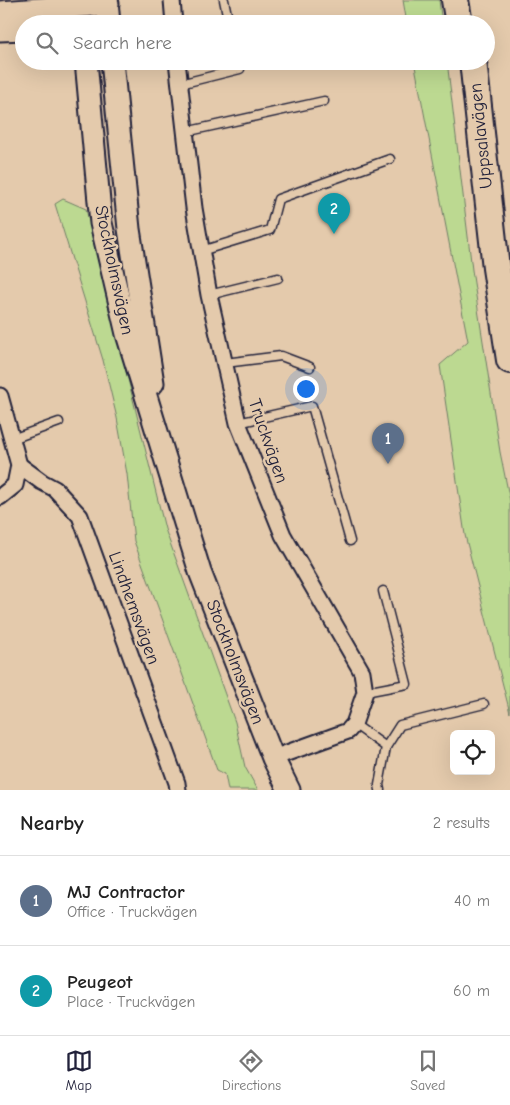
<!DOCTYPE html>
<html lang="en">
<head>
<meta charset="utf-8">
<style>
	:root { --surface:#fff; --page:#f6f6f6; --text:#222; --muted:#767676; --line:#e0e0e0; --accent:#22223b }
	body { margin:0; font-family:"Comic Neue",sans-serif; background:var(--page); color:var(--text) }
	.controls { position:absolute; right:15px; bottom:15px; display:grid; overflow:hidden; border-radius:8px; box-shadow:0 5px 20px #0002 }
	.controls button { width:45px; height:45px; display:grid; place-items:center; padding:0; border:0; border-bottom:1px solid var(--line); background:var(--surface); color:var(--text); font:25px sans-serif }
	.you { position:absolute; left:305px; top:388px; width:18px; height:18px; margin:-12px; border:4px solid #fff; border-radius:50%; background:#1a73e8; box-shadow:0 0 0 8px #1a73e833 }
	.badge { display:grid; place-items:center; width:32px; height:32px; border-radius:50%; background:var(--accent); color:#fff; font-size:16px; font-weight:700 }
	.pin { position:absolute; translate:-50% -41px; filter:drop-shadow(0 1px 2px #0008) }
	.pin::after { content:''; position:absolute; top:26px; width:18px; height:15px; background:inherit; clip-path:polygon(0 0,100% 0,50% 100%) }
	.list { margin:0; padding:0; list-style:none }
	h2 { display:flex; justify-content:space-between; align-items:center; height:65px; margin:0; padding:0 20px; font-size:21px }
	h2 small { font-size:16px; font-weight:400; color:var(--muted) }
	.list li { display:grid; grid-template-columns:32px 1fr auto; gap:15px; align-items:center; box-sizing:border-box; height:90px; padding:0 20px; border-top:1px solid var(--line) }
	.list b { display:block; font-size:19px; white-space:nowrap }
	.list p { margin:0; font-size:16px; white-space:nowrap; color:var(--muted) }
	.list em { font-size:16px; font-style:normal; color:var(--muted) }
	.icon { flex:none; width:28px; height:28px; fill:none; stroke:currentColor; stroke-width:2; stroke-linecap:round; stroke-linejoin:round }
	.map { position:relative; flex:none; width:510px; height:790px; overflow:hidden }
	.search { position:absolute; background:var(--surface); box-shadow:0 5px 20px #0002; left:15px; right:15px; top:15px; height:55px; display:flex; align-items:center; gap:12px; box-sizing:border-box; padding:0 18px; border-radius:28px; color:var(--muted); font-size:19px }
	.sheet { height:245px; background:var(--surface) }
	nav { display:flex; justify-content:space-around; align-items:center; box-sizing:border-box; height:70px; border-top:1px solid var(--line); background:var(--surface); font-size:14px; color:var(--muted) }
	nav a { display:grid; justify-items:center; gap:2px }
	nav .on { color:var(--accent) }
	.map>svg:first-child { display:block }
	.green { fill:#bcd991; stroke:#6f7e66 }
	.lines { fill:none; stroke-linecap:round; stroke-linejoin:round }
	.lane-casing { stroke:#22223b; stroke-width:11 }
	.street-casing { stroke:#22223b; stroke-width:19 }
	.secondary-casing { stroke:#22223b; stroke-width:25 }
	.highway-casing { stroke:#22223b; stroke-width:30 }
	.lane { stroke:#e4caac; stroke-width:8 }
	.street { stroke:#e4caac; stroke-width:15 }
	.secondary { stroke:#e4caac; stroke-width:21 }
	.highway { stroke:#e4caac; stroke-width:26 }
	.labels { text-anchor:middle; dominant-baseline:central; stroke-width:5; stroke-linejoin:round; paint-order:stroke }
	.street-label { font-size:18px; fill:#22223b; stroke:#e4caac }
</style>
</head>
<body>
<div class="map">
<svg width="510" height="790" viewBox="0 0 510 790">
	<rect width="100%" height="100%" fill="#e4caac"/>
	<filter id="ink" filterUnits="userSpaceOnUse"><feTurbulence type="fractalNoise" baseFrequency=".02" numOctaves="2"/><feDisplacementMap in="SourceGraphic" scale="10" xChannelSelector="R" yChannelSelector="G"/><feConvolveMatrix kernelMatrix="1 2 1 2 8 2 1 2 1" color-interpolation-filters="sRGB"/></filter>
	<g filter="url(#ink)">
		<g class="green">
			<polygon points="403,0 439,0 442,24 407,24"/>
			<polygon points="414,61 447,61 472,270 500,452 510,501 510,713 465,535 440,365 468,341"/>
			<polygon points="63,199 86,209 165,529 235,722 245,767 258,790 228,790 225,774 217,770 134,541 127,474 117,418 103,360 55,204"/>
		</g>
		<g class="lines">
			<g class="lane-casing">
				<g id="lane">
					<polyline points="224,0 229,24"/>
					<polyline points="180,84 240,69 238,61"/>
					<polyline points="185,132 324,101"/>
					<polyline points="201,251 270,230 278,199 390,159"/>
					<polyline points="209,295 278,278"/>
					<polyline points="225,363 281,356 310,367"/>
					<polyline points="238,423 312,406 350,541"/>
					<polyline points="12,439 59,422"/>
					<polyline points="365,692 407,684 383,591"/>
					<polyline points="354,724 386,747 379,785 380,790"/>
					<polyline points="386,747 400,725 484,704"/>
				</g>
			</g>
			<g class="street-casing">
				<g id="street">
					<polyline points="172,0 174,24"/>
					<polyline points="177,61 194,208 209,295 238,423 283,535 362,672 365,692 354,724 348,731 273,758"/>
					<polyline points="0,396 19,465 15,485 0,497"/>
					<polyline points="19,465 42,482 55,489 80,516 177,783 178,790"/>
				</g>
			</g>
			<g class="secondary-casing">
				<g id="secondary">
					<polyline points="107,0 109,24"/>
					<polyline points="0,12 108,4"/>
					<polyline points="0,30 24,29"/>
					<polyline points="86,61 101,223 127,334 200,572 273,758 289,790"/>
					<polyline points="112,61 129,229 153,383"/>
				</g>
			</g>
			<g class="highway-casing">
				<g id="highway">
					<polyline points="455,0 459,24"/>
					<polyline points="473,61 496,268 510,360"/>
				</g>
			</g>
			<use href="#lane" class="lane"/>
			<use href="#street" class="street"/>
			<use href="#secondary" class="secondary"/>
			<use href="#highway" class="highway"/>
		</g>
	</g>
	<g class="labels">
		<g class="street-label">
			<text transform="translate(481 136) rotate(-96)">Uppsalavägen</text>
			<text transform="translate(114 270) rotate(78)">Stockholmsvägen</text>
			<text transform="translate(268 441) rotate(71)">Truckvägen</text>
			<text transform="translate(134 608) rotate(70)">Lindhemsvägen</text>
			<text transform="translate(235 662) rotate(69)">Stockholmsvägen</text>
		</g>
	</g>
</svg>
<div class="controls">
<button><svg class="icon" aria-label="locate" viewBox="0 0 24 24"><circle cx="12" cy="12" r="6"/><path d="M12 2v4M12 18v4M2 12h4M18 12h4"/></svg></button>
</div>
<div class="you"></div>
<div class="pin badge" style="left:388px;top:464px;background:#5c6f8a">1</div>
<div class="pin badge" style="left:334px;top:234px;background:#0f9aa8">2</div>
<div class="search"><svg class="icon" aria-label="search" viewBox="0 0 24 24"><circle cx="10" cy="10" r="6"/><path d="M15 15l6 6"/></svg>Search here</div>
</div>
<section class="sheet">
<h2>Nearby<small>2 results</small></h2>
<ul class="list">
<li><span class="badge" style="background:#5c6f8a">1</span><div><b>MJ Contractor</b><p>Office · Truckvägen</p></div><em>40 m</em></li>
<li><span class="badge" style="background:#0f9aa8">2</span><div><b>Peugeot</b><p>Place · Truckvägen</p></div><em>60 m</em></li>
</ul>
</section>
<nav>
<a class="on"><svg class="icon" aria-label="map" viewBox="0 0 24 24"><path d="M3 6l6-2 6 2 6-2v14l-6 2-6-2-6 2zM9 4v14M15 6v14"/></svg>Map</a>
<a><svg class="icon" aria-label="directions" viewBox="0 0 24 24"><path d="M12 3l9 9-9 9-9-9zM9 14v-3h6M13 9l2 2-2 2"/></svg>Directions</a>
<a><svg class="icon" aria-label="saved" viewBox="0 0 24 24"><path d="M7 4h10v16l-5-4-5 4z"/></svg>Saved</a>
</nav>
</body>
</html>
